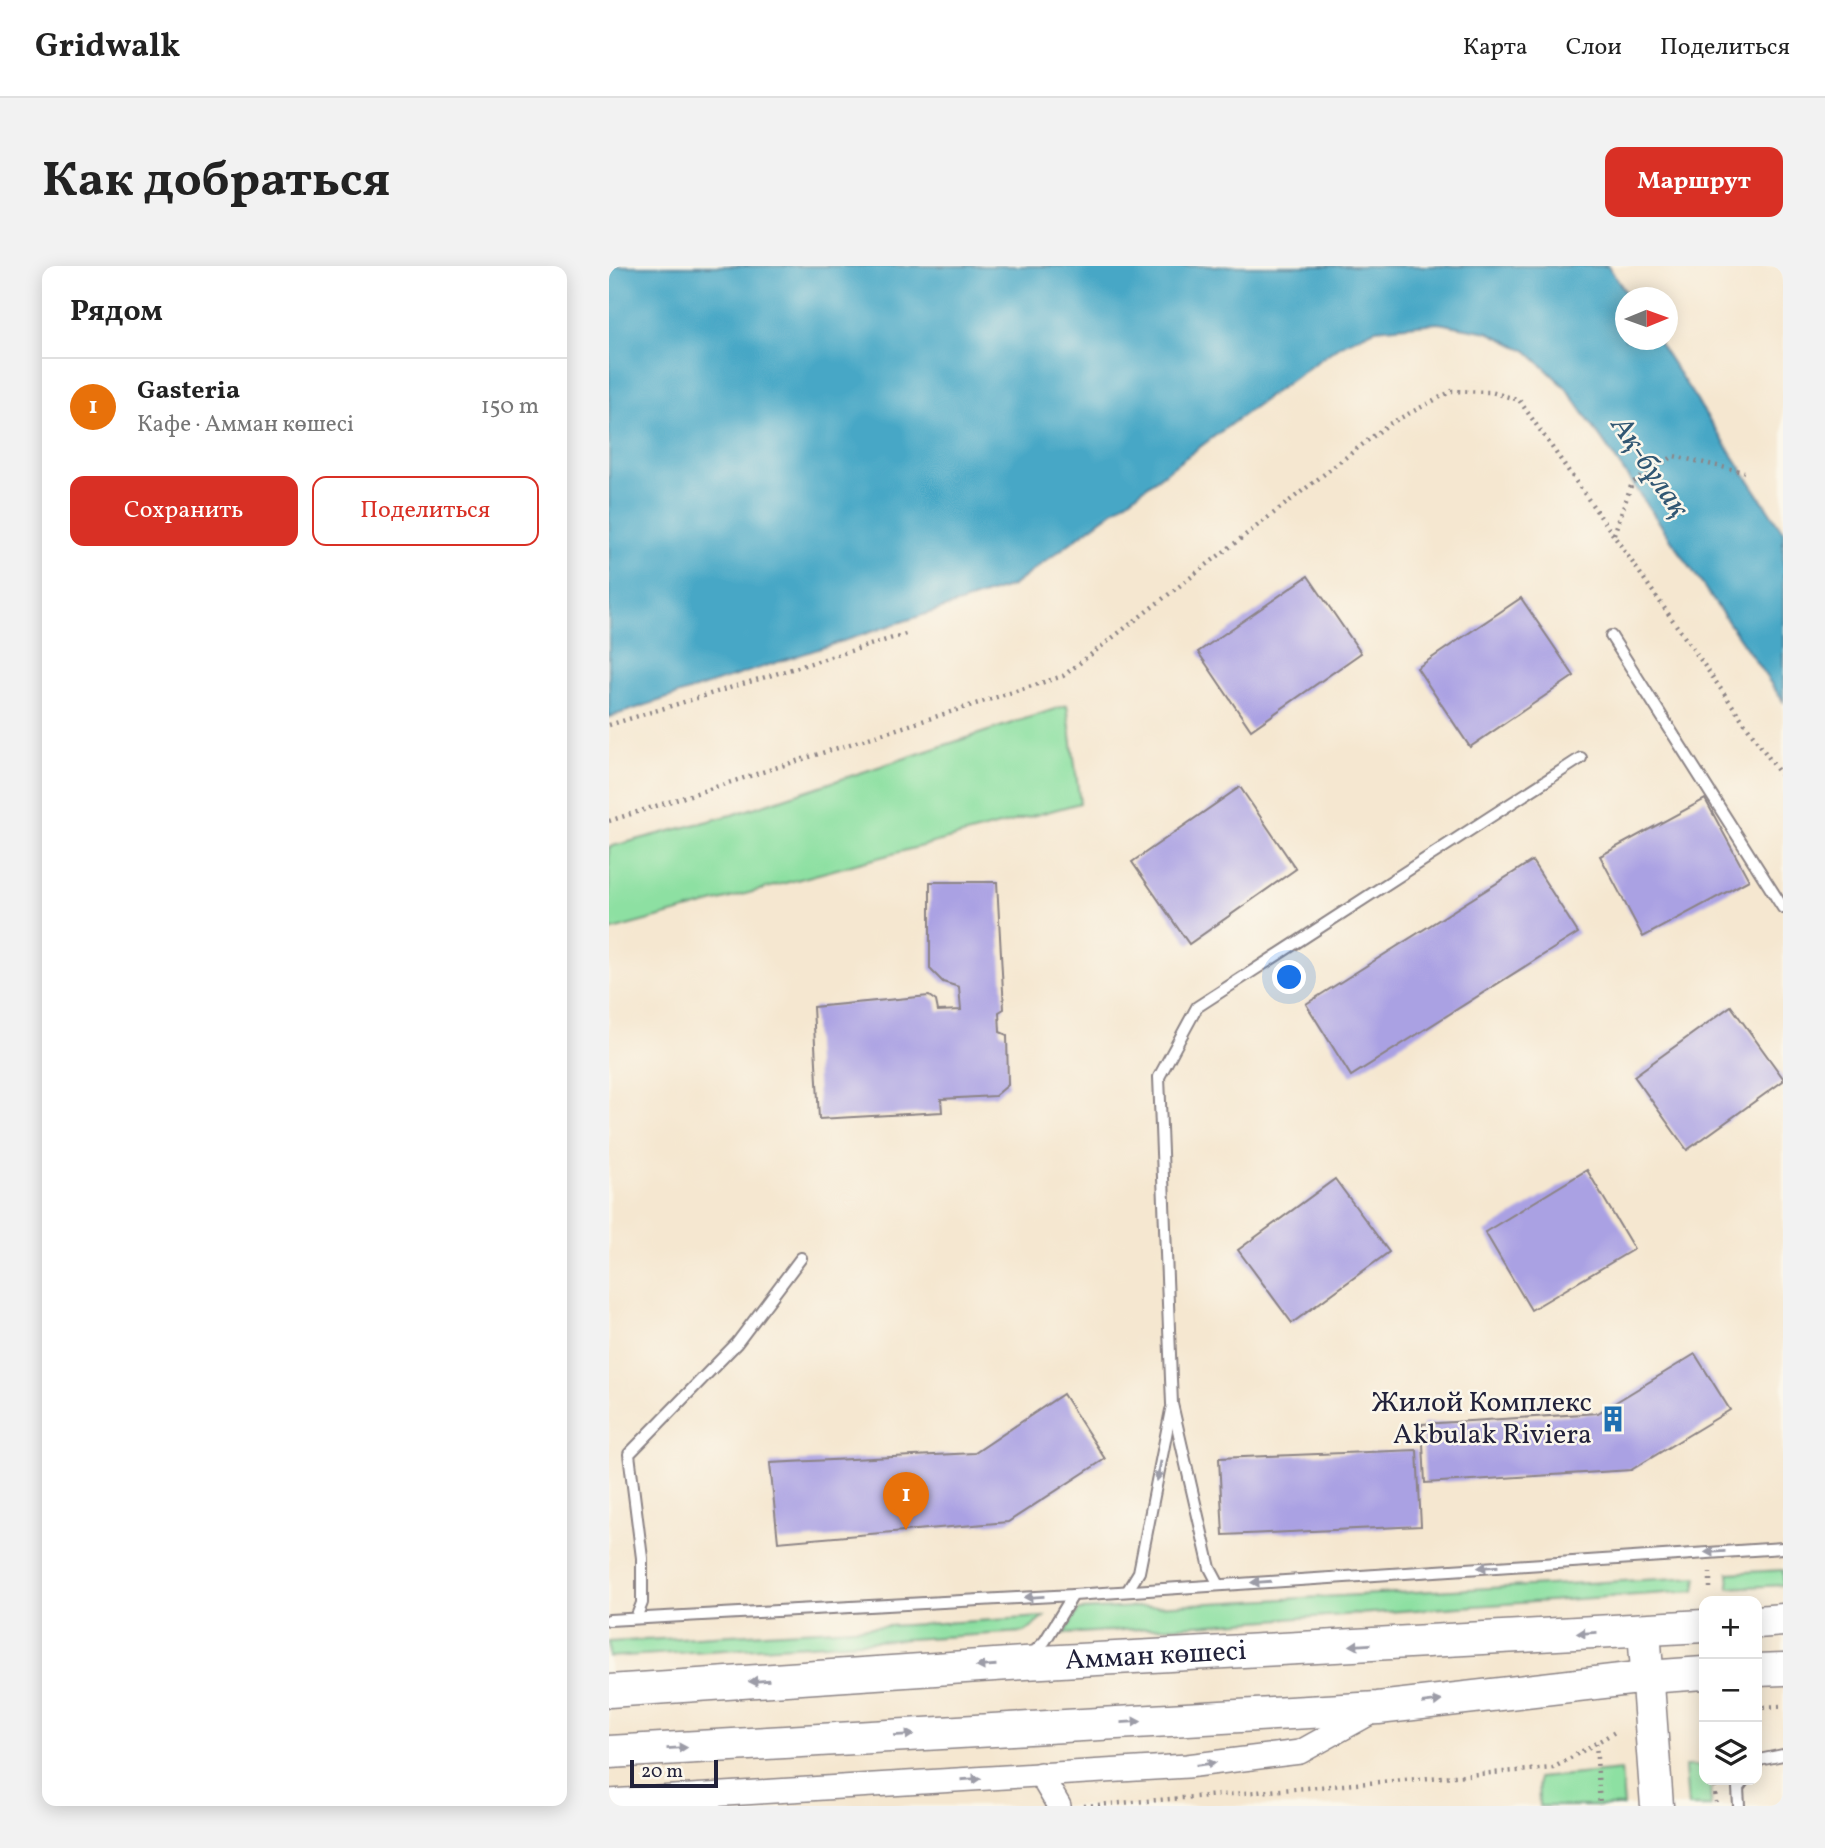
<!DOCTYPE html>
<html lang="ru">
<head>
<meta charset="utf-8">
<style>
	:root { --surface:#fff; --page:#f2f2f2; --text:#222; --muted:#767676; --line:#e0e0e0; --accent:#d93025 }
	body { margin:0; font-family:Vollkorn,serif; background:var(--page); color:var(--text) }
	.controls { position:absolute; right:21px; bottom:21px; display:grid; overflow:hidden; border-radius:14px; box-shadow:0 4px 18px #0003 }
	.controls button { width:63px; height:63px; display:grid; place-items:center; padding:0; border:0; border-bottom:2px solid var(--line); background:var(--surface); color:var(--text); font:35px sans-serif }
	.compass { position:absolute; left:1006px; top:21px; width:63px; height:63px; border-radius:50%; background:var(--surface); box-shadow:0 4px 18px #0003; rotate:89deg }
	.scale { position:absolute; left:21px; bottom:18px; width:88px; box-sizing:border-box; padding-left:7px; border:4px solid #22223b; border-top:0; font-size:19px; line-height:24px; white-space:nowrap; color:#22223b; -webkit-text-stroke:5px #fbf7ec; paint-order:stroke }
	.you { position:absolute; left:681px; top:712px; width:24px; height:24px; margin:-18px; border:5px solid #fff; border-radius:50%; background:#1a73e8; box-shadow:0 0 0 10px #1a73e833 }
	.badge { display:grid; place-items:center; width:46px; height:46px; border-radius:50%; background:var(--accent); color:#fff; font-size:23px; font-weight:700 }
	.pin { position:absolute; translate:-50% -58px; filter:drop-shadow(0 2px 4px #0008) }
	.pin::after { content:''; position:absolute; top:37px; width:24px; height:21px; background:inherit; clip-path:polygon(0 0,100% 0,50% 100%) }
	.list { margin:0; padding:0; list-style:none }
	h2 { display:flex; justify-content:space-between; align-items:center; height:91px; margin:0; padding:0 28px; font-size:30px }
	h2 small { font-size:23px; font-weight:400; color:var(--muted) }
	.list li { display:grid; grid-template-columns:46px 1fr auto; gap:21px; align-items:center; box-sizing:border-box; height:98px; padding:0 28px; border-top:2px solid var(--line) }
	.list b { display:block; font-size:26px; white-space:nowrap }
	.list p { margin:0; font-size:23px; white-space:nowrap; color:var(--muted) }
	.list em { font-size:23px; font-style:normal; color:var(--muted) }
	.actions { display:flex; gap:14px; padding:21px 28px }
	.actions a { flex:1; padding:16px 0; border:2px solid var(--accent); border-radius:14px; text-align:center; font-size:24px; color:var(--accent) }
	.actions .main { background:var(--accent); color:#fff }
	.icon { flex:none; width:38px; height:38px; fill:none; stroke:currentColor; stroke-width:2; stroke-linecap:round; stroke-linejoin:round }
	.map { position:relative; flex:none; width:1174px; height:1540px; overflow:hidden; border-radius:14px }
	header { display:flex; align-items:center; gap:42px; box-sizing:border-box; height:98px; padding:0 35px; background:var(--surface); border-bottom:2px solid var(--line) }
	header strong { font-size:33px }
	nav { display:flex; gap:38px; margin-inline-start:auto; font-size:24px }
	.intro { display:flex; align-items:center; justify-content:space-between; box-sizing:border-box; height:168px; padding:0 42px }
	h1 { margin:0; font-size:49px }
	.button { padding:18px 32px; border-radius:14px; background:var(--accent); color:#fff; font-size:24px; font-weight:700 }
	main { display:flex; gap:42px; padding:0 42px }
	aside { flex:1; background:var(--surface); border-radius:14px; box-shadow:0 4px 18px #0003 }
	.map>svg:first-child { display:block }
	.green { fill:#8de0a2; stroke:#58816e; stroke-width:2 }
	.water { fill:#47a7c6; stroke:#346480; stroke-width:2 }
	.building { fill:#aaa1e3 }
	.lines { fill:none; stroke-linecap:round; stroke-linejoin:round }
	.lane-casing { stroke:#8c8486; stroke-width:14 }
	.street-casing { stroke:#8c8486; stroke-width:26 }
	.secondary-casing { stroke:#8c8486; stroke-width:35 }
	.path { stroke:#8c8486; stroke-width:4.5; stroke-dasharray:2 5; stroke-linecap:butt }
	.lane { stroke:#fff; stroke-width:10 }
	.street { stroke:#fff; stroke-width:23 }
	.secondary { stroke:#fff; stroke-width:32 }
	.oneway { fill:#9c9ca7 }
	.labels { text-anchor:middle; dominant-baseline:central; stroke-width:5; stroke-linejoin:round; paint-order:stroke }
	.poi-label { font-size:28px; fill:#22223b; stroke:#fbf7ec; text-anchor:end }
	.street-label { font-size:28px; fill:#22223b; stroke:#fbf7ec }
	.water-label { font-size:30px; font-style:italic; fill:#315773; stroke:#fbf7ec }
</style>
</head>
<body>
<header>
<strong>Gridwalk</strong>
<nav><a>Карта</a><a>Слои</a><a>Поделиться</a></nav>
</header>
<div class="intro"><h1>Как добраться</h1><a class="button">Маршрут</a></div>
<main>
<aside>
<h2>Рядом<small></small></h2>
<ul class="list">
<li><span class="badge" style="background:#e8710a">1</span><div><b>Gasteria</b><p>Кафе · Амман көшесі</p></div><em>150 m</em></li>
</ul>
<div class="actions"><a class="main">Сохранить</a><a>Поделиться</a></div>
</aside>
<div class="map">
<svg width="1174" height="1540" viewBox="0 0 1174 1540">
	<rect width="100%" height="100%" fill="#fbf7ec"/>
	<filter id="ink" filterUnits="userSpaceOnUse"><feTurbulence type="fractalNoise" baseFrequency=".0143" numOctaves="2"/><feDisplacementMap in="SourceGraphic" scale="14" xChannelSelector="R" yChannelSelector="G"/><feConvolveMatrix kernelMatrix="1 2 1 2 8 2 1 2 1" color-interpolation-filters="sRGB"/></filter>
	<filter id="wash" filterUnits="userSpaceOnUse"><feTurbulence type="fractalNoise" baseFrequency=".00686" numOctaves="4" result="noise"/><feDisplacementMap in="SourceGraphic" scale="28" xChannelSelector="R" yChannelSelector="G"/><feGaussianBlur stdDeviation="1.57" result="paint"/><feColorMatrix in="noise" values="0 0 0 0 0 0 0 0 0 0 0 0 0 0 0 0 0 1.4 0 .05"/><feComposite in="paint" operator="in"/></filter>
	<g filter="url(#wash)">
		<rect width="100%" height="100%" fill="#f5e7d0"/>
		<g class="green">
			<polygon points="458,439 471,537 0,665 0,581 126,548"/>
			<polygon points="1174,1304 1174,1319 1120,1322 1119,1307"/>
			<polygon points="1088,1311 1086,1325 455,1368 470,1344"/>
			<polygon points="435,1351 416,1366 0,1391 0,1376"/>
			<polygon points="1076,1500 1095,1500 1095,1514 1101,1514 1102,1540 1079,1540"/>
			<polygon points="1012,1504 1015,1540 930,1540 929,1512"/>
		</g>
		<polygon class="water" points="0,0 999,0 1020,31 1016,32 1016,74 1048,74 1174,266 1174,435 957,122 918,85 879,66 829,57 766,63 730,80 645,141 403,320 0,451"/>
		<g id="blocks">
			<g class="building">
				<polygon points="699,310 752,387 642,464 589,386"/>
				<polygon points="912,332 965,410 861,481 808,402"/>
				<polygon points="631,521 687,603 580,678 523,596"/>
				<polygon points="1096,533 1140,614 1034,671 991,590"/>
				<polygon points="923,595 969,667 742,810 697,738"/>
				<polygon points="321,616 388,616 395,743 390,746 391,766 398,769 399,819 386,830 332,833 333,846 210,853 204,741 320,730 327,735 329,745 352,744 350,721 334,716 321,703"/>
				<polygon points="1122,740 1174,812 1174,815 1078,884 1025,810"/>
				<polygon points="978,904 1025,983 922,1044 876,966"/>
				<polygon points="726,913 780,986 683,1057 629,984"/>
				<polygon points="1086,1088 1121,1144 1022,1204 816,1217 813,1158 989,1147"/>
				<polygon points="454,1128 496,1193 399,1256 169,1276 161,1197 366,1187"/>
				<polygon points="808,1184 812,1260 614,1269 610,1192"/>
			</g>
		</g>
	</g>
	<g filter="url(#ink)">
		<use href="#blocks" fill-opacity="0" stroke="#8c8486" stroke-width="2"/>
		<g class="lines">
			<g class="lane-casing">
				<g id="lane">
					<polyline points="1002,370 1174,642"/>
					<polyline points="610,1319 601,1302 563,1138 550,811 588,741 972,492"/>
					<polyline points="519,1324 530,1306 562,1144"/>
					<polyline points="27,1352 33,1337 33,1292 20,1188 128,1077 192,992"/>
					<polyline points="0,1354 464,1329 1174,1282"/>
					<polyline points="422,1389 436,1375 464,1329"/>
					<polyline points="1148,1497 1150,1494 1174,1489"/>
					<polyline points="1130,1540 1129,1522 1135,1514"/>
				</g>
			</g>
			<g class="street-casing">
				<g id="street">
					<polyline points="431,1508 450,1540"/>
					<polyline points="0,1535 578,1500 691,1486 765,1445"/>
				</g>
			</g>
			<g class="secondary-casing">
				<g id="secondary">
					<polyline points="1148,1356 1174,1354"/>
					<polyline points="1035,1364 1048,1540"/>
					<polyline points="1148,1404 1174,1403"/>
					<path id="s1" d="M0 1425 415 1397 1095 1360"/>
					<polyline points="0,1486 769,1442 1038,1411 1095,1407"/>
				</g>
			</g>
			<g class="path">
				<polyline points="1005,268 1023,217 1065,190 1135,206"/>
				<polyline points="0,459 300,367"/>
				<polyline points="0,555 454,410 780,158 843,125 882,126 910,134 1174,512"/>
				<polyline points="1101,1306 1101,1326"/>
				<polyline points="1148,1441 1174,1440"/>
				<polyline points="1091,1444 1095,1444"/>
				<polyline points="987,1477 991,1540"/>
				<polyline points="1105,1514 1107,1536"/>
				<polyline points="475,1540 944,1502 1006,1466"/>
			</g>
			<use href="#lane" class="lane"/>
			<use href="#street" class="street"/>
			<use href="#secondary" class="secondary"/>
		</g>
		<defs><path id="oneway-solid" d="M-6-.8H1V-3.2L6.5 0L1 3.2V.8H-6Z" transform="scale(1.75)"/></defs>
		<g class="oneway">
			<use href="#oneway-solid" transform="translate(550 1205) rotate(101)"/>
			<use href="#oneway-solid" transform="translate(1106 1286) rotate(177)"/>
			<use href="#oneway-solid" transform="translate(879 1301) rotate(176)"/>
			<use href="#oneway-solid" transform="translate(652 1316) rotate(176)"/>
			<use href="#oneway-solid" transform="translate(425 1331) rotate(177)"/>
			<use href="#oneway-solid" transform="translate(978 1367) rotate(177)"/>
			<use href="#oneway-solid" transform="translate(751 1379) rotate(177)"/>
			<use href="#oneway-solid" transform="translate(377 1400) rotate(176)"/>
			<use href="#oneway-solid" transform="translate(150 1415) rotate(176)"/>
			<use href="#oneway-solid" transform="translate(823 1436) rotate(-7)"/>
			<use href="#oneway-solid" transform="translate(522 1456) rotate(-3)"/>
			<use href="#oneway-solid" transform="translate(295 1469) rotate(-3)"/>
			<use href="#oneway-solid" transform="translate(68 1482) rotate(-3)"/>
			<use href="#oneway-solid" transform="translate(597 1498) rotate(-7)"/>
			<use href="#oneway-solid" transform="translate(362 1513) rotate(-4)"/>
		</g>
	</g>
	<defs>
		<g id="building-bare" transform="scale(2.1)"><path d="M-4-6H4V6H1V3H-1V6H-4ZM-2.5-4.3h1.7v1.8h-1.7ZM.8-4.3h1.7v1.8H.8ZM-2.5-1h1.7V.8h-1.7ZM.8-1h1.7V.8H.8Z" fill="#1f6fb2" stroke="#fbf7ec" stroke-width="2.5" paint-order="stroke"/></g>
	</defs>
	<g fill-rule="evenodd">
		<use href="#building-bare" x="1004" y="1153"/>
	</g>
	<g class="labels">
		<g class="poi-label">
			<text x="983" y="1137">Жилой Комплекс<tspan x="983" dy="32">Akbulak Riviera</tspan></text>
		</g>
		<g class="street-label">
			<text stroke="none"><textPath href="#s1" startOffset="548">Амман көшесі</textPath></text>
		</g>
		<g class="water-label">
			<text transform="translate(1040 201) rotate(56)">Ақ-бұлақ</text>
		</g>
	</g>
</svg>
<div class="controls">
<button>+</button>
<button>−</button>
<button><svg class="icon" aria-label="layers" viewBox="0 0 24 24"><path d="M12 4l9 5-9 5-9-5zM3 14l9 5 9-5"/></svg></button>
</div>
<svg class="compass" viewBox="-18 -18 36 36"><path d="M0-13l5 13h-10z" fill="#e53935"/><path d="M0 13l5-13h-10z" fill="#767676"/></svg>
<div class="scale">20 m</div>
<div class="you"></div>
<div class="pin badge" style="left:297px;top:1264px;background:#e8710a">1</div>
</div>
</main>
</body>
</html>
